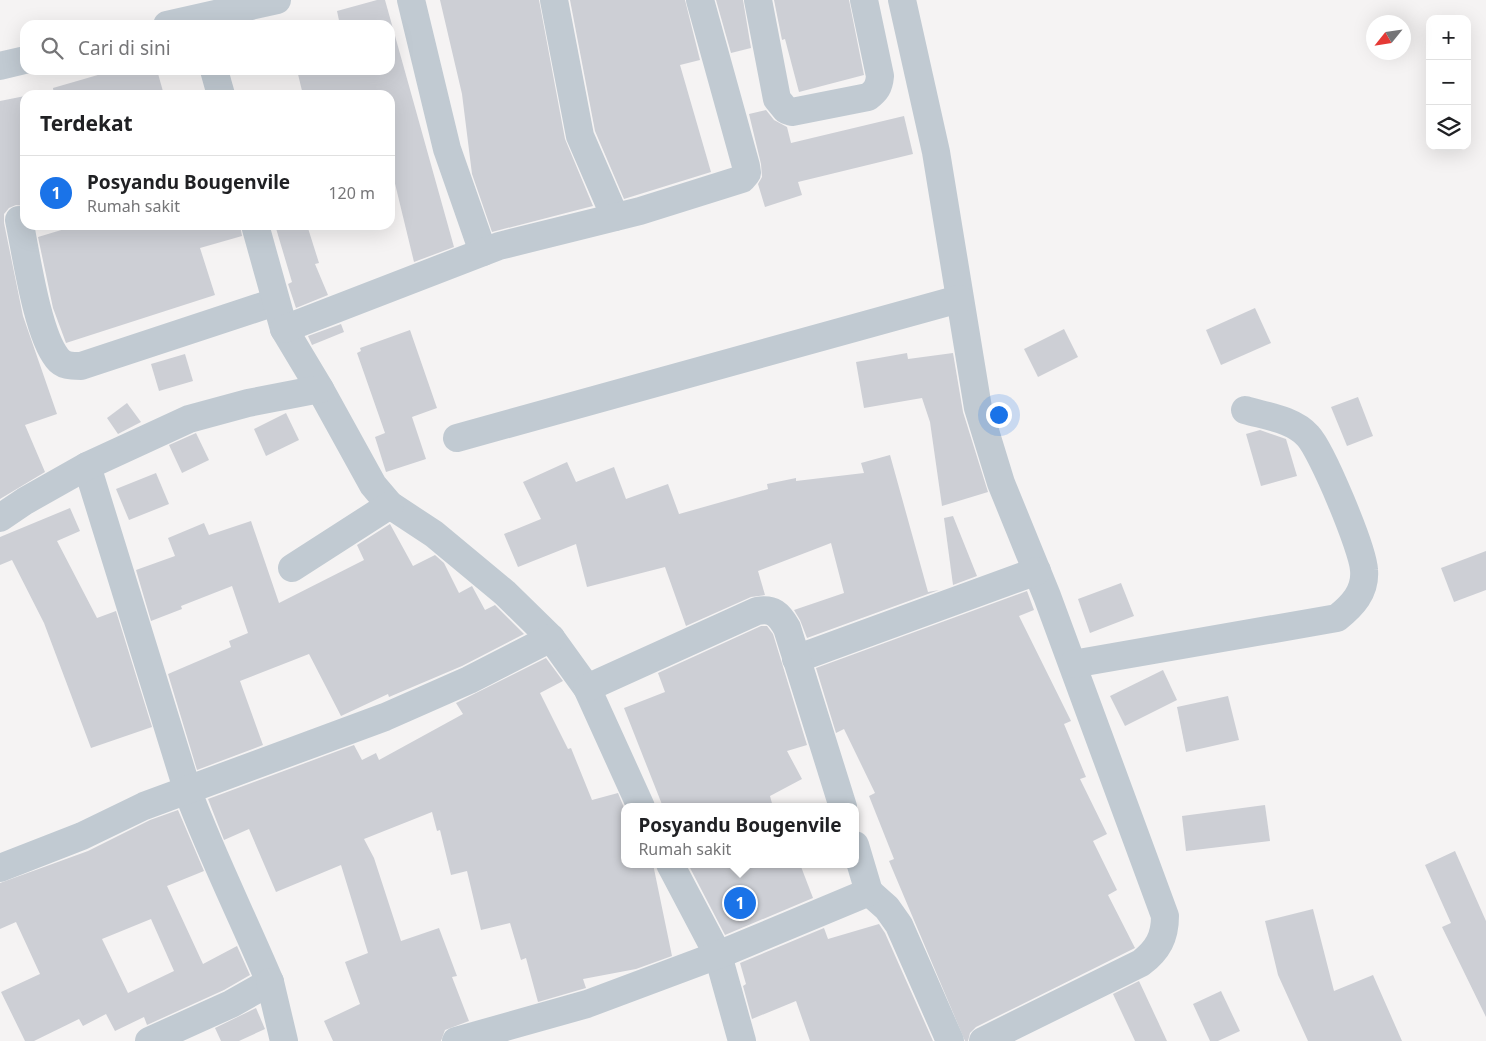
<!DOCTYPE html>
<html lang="id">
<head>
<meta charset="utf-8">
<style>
	:root { --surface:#fff; --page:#f2f2f2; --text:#202124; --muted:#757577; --line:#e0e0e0; --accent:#1a73e8 }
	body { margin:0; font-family:"Noto Sans",sans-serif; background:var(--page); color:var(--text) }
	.controls { position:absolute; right:15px; top:15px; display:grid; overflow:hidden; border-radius:10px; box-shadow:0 5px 20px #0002 }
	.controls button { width:45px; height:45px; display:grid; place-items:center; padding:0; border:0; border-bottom:1px solid var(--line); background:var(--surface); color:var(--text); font:25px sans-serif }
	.compass { position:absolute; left:1366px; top:15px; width:45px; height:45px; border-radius:50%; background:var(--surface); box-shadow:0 5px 20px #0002; rotate:240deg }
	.you { position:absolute; left:998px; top:414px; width:18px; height:18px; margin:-12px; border:4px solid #fff; border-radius:50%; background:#1a73e8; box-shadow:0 0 0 8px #1a73e833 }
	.badge { display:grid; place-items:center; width:32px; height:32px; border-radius:50%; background:var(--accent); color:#fff; font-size:16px; font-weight:700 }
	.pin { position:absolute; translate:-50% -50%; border:2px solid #fff; box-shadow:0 1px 5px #0006 }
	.popup { position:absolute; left:621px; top:803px; width:238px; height:65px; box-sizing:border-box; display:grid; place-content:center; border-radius:10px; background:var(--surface); filter:drop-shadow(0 1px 4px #0005); font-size:16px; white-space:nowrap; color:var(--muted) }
	.popup b { font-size:19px; color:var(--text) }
	.popup::after { content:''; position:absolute; left:50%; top:100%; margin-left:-10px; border:10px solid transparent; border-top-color:var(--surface) }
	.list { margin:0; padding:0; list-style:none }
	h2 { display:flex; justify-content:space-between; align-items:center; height:65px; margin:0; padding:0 20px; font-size:21px }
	h2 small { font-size:16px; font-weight:400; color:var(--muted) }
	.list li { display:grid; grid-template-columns:32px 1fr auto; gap:15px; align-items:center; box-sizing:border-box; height:75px; padding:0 20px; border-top:1px solid var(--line) }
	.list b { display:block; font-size:19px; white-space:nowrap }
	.list p { margin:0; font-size:16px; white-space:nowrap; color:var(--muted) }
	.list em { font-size:16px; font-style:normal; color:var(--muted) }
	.icon { flex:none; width:28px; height:28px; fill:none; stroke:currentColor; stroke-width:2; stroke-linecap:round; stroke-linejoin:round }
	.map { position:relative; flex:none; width:1486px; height:1041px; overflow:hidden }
	.search { position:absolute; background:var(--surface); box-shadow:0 5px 20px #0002; left:20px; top:20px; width:375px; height:55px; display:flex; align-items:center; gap:12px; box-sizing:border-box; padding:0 18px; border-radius:15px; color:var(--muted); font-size:19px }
	.panel { position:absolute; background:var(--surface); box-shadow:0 5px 20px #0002; left:20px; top:90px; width:375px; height:140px; border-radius:15px }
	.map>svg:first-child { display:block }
	.building { fill:#cdcfd5; fill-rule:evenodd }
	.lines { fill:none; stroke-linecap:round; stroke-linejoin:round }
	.minor { stroke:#c1cad2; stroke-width:28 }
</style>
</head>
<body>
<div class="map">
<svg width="1486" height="1041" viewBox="0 0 1486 1041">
	<rect width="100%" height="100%" fill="#f5f3f3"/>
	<g class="building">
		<polygon points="377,0 385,0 454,247 414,262 390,163 390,95 303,95 297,70 390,70 390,25 340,25 337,11"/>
		<polygon points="440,0 539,0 565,139 593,206 492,232 472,174 462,94"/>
		<polygon points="570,0 685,0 700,60 680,65 711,172 624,199 595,131"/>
		<polygon points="716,0 743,0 751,48 731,53"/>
		<polygon points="774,0 849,0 864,75 799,92 785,39 782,40"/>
		<polygon points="115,70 157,70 164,95 54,95 53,88"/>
		<polygon points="25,96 25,206 16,205 9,208 4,214 4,223 23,316 57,414 25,425 45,472 0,499 0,101"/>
		<polygon points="766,110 774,120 787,127 791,143 904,116 913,154 798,182 802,195 765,207 758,184 762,177 761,164 749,114"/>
		<polygon points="78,225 240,225 242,236 200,248 215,295 66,343 53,308 38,237"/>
		<polygon points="275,225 307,225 319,263 315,264 328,295 296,308 288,284 292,282"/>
		<polygon points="1255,308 1271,343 1221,365 1206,330"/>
		<polygon points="341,324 344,332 312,345 308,336"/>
		<polygon points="1064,329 1078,357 1038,377 1024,349"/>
		<polygon points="410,330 437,408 412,417 426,459 386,472 375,437 385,433 357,353 361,351 360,348"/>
		<polygon points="907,353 908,359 953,353 963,412 988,492 942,506 930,422 922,398 864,408 856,362"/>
		<polygon points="185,354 193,381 159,391 151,364"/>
		<polygon points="1358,397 1373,436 1347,446 1331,407"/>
		<polygon points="127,403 141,422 118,434 107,418"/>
		<polygon points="286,413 299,440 266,456 254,429"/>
		<polygon points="1260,430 1286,439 1297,476 1261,486 1246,434"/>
		<polygon points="196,433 209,460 182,473 169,445"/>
		<polygon points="890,455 928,592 939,590 807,638 800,620 794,610 844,593 831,543 758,571 765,595 751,597 686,626 665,567 587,587 576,544 518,567 504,534 541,519 523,482 567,462 576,482 614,467 626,499 668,484 679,514 768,489 767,484 796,478 796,481 864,473 861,463"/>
		<polygon points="156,473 169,504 129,520 116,489"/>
		<polygon points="70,508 80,531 57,541 97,618 116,611 152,727 91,748 44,623 12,560 0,565 0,537"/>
		<polygon points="953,516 977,576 953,585 944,518"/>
		<polygon points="251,521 279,603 364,560 357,545 390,524 413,566 435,555 444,563 459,593 472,586 485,610 495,605 524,634 462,666 389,697 388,694 341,716 309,654 240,681 263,745 197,770 168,674 231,647 229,641 248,633 232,586 181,606 182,609 151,621 136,570 175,556 168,538 204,523 209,535"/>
		<polygon points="1486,551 1486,590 1454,602 1441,568"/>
		<polygon points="1121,583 1134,616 1090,633 1078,599"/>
		<polygon points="1027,591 1034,610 1019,616 1071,721 1064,724 1086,777 1080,779 1107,834 1093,841 1117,890 1108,895 1135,948 976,1027 970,1033 968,1041 965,1041 889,861 894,859 869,796 875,793 844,729 836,733 816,668"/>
		<polygon points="761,626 767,626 773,634 807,745 787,751 802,779 770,796 773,807 663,807 624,708 665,692 658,673"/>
		<polygon points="546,658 563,681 540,693 568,749 571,748 592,800 618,793 625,810 625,864 653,864 672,956 636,969 583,979 586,988 538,1002 526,958 521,960 510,923 481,930 467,871 451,875 440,830 437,831 432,812 364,839 374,858 401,941 439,928 457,976 452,977 469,1021 445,1030 441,1041 333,1041 324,1021 360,1004 345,962 368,953 341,865 276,892 249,829 224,840 208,799 354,745 362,760 376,753 379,760 463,714 456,703"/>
		<polygon points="1163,670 1177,700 1125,726 1110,696"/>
		<polygon points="1228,696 1239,740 1186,752 1177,707"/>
		<polygon points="1265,805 1270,841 1186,851 1182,816"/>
		<path d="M178 810 204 871 167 886 203 964 237 946 250 975 224 990 147 1025 144 1017 115 1031 106 1014 83 1026 79 1019 34 1041H25L1 992 40 974 16 922 0 929V883L88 851 150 820ZM151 919 174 971 128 993 102 939Z"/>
		<polygon points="1455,851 1486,921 1486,1017 1442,927 1451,923 1425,865"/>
		<polygon points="688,864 800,864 813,898 725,935"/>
		<polygon points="1313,909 1334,991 1373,975 1402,1041 1308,1041 1278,975 1265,921"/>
		<polygon points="879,924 885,933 933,1041 810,1041 796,1001 752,1019 743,986 746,984 740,963 824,928 828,939"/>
		<polygon points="1139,981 1167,1041 1135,1041 1113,994"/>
		<polygon points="1221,991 1240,1031 1218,1041 1210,1041 1193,1004"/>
		<polygon points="256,1008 265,1029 239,1041 221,1041 215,1028"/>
	</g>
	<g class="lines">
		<g class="minor">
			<polyline points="411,0 447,149 483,252"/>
			<polyline points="554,0 580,136 615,217"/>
			<path d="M758 0 777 99 786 110 792 112 868 97C876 91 879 87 880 76L864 0"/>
			<path d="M902 0 936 152 978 408 1001 483 1047 596 1165 916C1165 937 1158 950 1141 963L983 1041"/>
			<polyline points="167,25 277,0"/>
			<polyline points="0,66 25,60"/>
			<polyline points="214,70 221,95"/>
			<path d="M19 220C26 253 37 333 57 358 63 366 71 366 81 366L275 302"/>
			<polyline points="255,225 284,329 320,389 373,485 390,505 434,534 505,593 551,638 587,688 641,807"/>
			<polyline points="284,329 499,246 640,211 742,179 747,173 746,166 700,0"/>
			<polyline points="457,438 959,299"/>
			<path d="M87 466 188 792C212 856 243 918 270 982L231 1004 149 1041"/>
			<polyline points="0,518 25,501 87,466 189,419 248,403 320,389"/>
			<polyline points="292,568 390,505"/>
			<polyline points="796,659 1037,571"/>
			<path d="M1073 664 1337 618C1352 606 1366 592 1364 570 1363 549 1322 451 1308 436 1293 419 1265 416 1245 410"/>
			<path d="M587 688 757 611C773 608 779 614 787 628L843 807"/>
			<polyline points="670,864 718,955 742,1041"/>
			<polyline points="0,868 82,836 144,806 385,717 469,680 551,638"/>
			<polyline points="869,892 887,908 899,925 950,1041"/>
			<polyline points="270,982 284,1041"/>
			<polyline points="456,1041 587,1004 718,955 869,892 855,845"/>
		</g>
	</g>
</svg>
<div class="controls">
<button>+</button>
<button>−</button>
<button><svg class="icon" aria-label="layers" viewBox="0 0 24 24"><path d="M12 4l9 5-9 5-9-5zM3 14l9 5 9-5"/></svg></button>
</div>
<svg class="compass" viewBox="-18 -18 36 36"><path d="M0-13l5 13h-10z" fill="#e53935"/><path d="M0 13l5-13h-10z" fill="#757577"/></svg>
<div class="you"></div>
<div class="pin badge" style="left:740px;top:903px">1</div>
<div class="popup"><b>Posyandu Bougenvile</b>Rumah sakit</div>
<div class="search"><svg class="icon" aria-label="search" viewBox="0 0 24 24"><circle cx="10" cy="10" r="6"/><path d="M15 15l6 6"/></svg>Cari di sini</div>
<section class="panel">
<h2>Terdekat<small></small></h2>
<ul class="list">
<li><span class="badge">1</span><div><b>Posyandu Bougenvile</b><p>Rumah sakit</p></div><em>120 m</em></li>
</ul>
</section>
</div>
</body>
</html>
